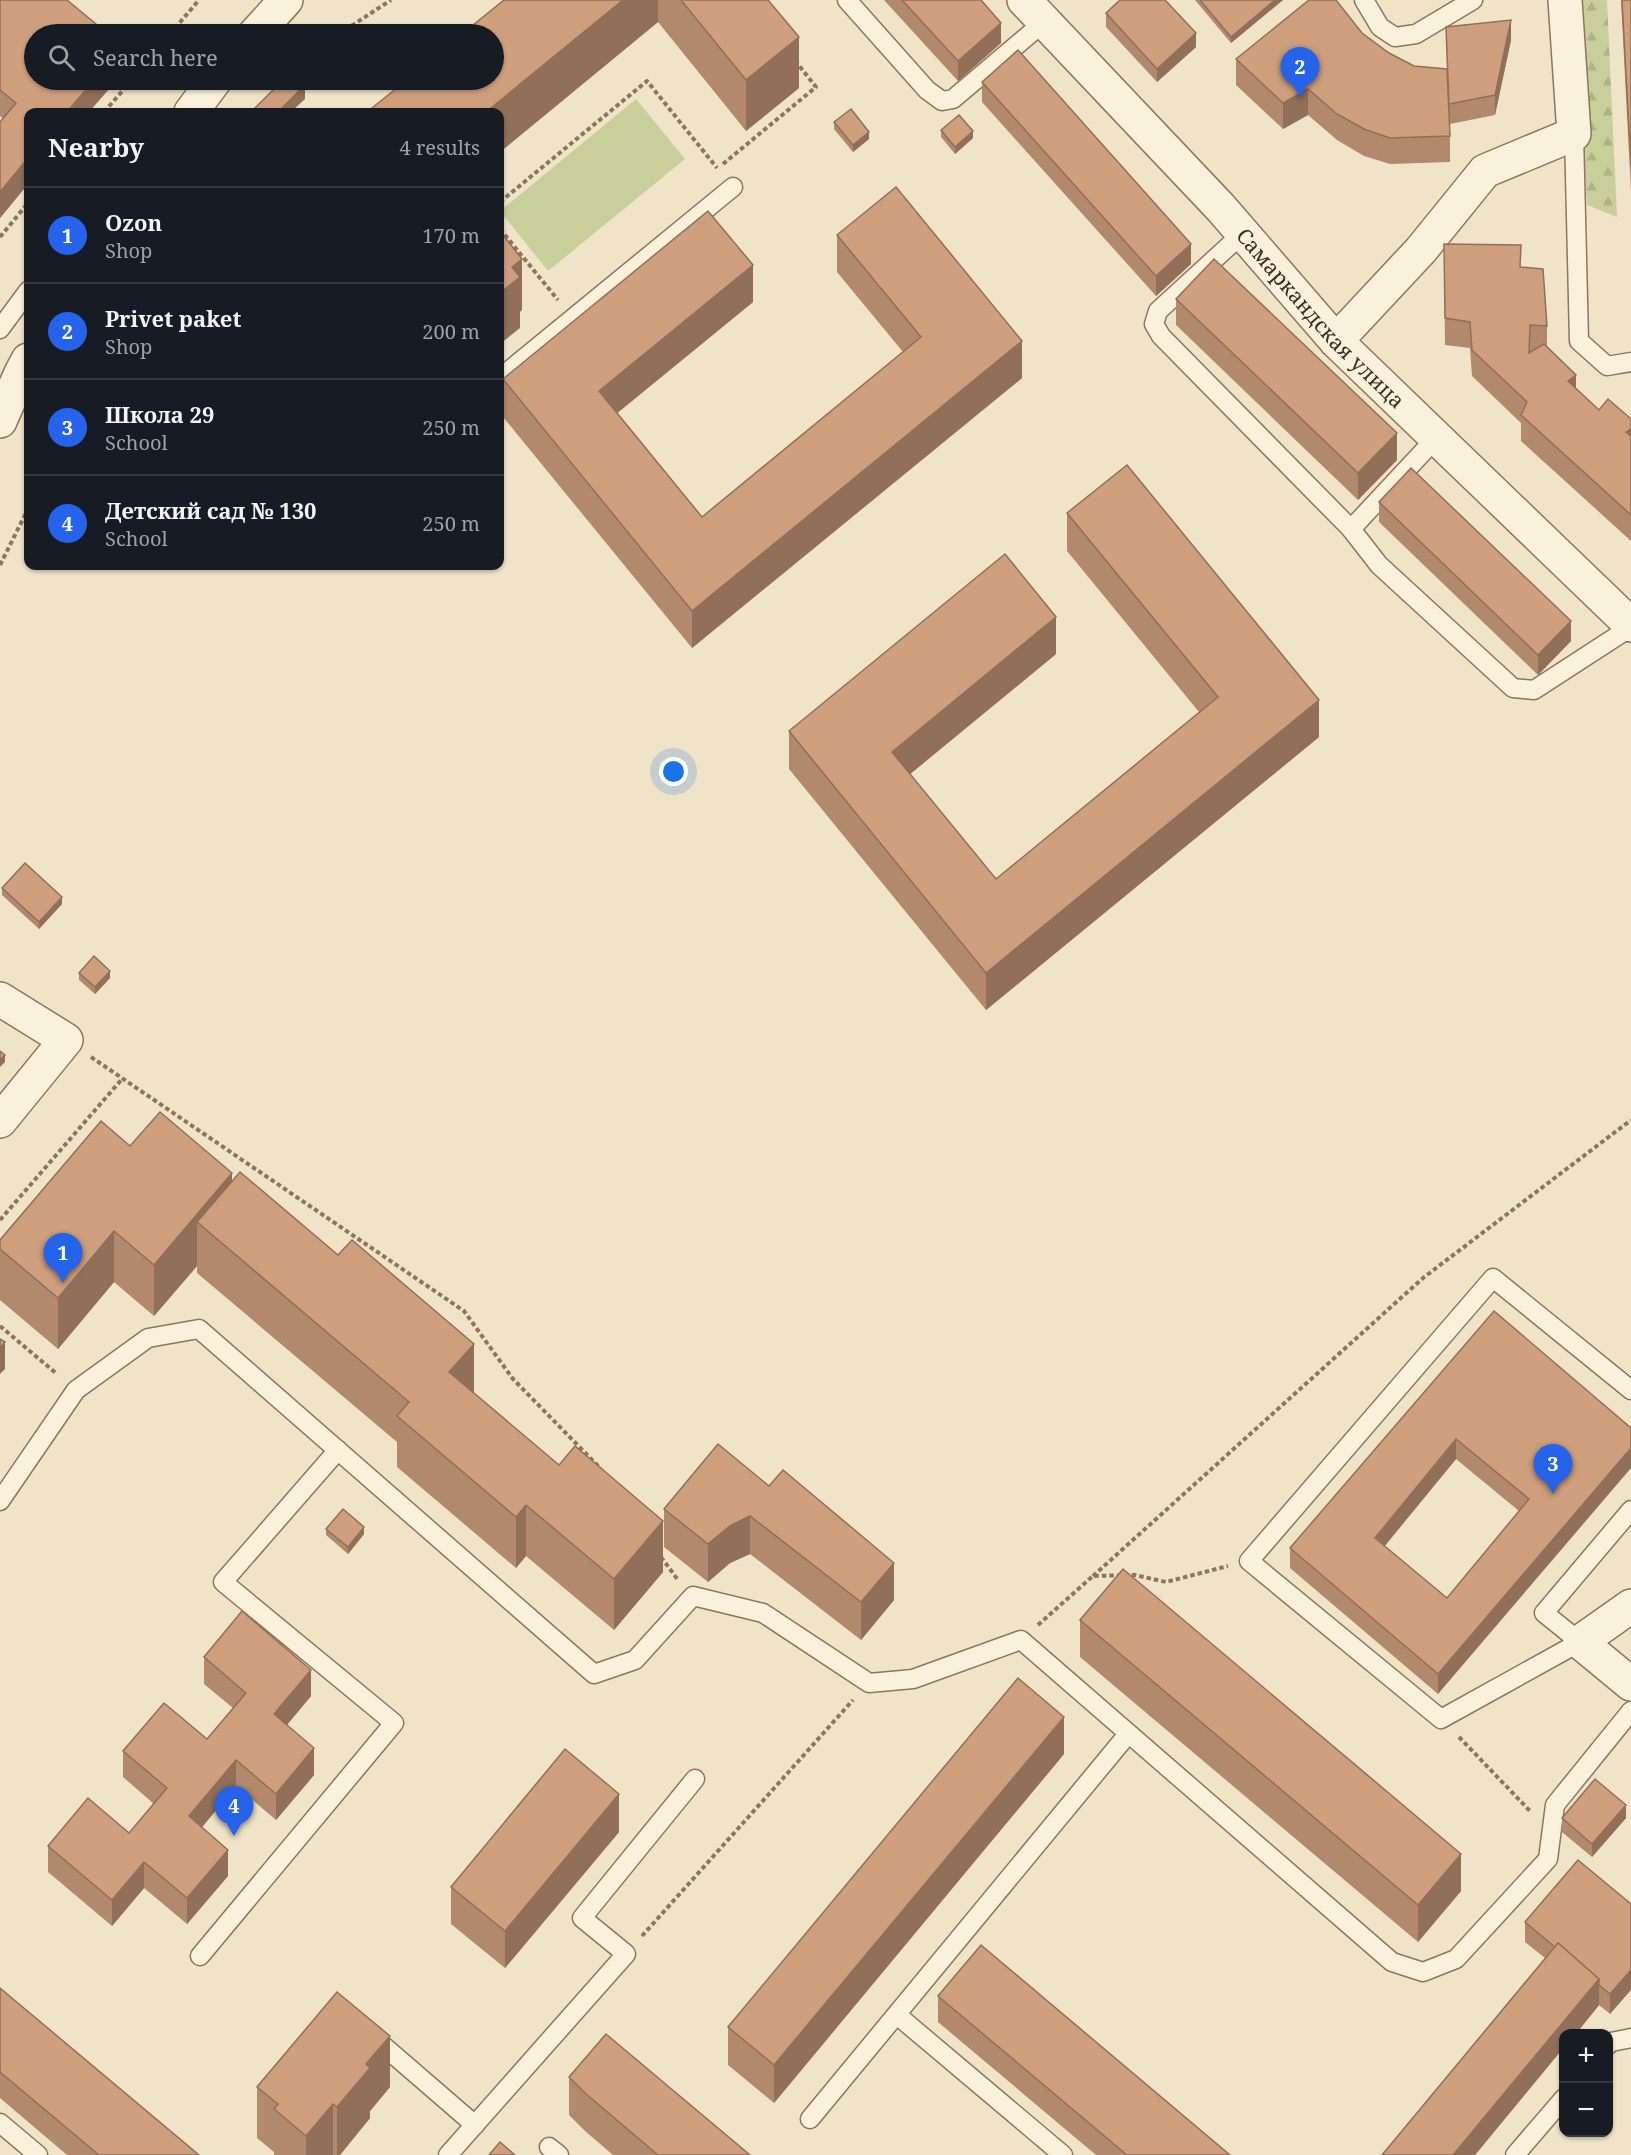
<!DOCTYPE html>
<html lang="en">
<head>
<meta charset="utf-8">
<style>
	:root { --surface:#171b24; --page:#20242c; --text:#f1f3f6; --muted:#9ea1a6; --line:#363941; --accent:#2563eb }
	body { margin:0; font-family:"Noto Serif",serif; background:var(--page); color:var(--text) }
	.controls { position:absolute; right:18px; bottom:18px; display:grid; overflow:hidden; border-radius:12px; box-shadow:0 2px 4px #0004 }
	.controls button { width:54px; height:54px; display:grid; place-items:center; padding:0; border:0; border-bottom:2px solid var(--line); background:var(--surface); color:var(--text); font:30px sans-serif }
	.you { position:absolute; left:674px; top:772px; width:21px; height:21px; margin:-15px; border:4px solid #fff; border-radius:50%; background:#1a73e8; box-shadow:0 0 0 9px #1a73e833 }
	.badge { display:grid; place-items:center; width:39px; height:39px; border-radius:50%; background:var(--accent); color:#fff; font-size:20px; font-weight:700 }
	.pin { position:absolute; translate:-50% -50px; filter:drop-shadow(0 2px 3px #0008) }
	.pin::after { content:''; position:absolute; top:32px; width:21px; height:18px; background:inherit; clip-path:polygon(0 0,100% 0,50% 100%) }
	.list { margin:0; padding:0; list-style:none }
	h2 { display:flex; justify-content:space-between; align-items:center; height:78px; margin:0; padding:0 24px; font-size:26px }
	h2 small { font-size:20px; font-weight:400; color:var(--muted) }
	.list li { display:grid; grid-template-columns:39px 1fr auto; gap:18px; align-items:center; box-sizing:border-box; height:96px; padding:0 24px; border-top:2px solid var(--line) }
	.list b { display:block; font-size:22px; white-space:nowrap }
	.list p { margin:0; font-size:20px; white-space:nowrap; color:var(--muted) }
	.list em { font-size:20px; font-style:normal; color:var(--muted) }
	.icon { flex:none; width:33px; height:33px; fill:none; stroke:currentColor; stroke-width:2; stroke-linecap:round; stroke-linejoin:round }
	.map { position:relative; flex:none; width:1631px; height:2155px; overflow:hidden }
	.search { position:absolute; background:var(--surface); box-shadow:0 2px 4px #0004; left:24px; top:24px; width:480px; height:66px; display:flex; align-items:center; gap:15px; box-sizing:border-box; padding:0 21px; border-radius:33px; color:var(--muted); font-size:22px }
	.panel { position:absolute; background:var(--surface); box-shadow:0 2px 4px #0004; left:24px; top:108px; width:480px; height:462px; border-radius:12px }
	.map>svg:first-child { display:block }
	.forest { fill:url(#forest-firs) }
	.green { fill:#c9cf9b }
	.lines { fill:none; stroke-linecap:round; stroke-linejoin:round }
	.lane-casing { stroke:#8d765c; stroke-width:21 }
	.street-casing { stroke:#8d765c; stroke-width:36 }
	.path { stroke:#8d765c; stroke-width:4; stroke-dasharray:4.5 3; stroke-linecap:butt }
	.lane { stroke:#faf1dc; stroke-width:18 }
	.street { stroke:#faf1dc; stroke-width:33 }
	.wall { fill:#b2896c; fill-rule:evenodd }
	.shaded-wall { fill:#916f58 }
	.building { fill:#cf9f7d; stroke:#916f58; stroke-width:1.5; fill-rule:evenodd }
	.labels { text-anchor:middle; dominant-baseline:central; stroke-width:5; stroke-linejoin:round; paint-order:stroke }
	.street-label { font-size:21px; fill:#3d2e20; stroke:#f7eed8 }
</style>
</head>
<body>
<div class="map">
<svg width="1631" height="2155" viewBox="0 0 1631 2155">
	<defs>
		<pattern id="forest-firs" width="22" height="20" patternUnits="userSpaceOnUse" patternTransform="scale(1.5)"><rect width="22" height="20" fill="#c9cf9b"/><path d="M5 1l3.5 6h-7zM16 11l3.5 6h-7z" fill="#aeb285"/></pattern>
	</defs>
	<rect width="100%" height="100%" fill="#f0e4c8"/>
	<polygon class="forest" points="1575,0 1607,0 1617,217 1587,205"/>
	<polygon class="green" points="636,99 685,159 548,271 500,211"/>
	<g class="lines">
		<g class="lane-casing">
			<g id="lane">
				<polyline points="847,0 927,90 942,101 953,99 1044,22"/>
				<polyline points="1364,0 1380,27 1395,37 1416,34 1473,0"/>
				<polyline points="1574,134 1579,341 1607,366 1631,362"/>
				<polyline points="1243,233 1158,311 1154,324 1161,336 1351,529"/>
				<polyline points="0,329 28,291"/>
				<polyline points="500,378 733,187"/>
				<polyline points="1437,437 1351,529 1379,565 1513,688 1534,690 1631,627"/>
				<polyline points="1631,1390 1493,1278 1249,1561 1441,1719 1580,1642 1544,1613 1631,1510"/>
				<polyline points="0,1501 76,1390 148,1338 199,1329 594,1674 635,1660 693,1596 763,1613 869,1683 913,1679 1021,1640 1392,1962 1423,1972 1456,1959 1548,1859 1555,1805 1631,1711"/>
				<polyline points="200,1956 394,1723 223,1582 338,1450"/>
				<polyline points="897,2015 1063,2155"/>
				<polyline points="372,2036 475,2125"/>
				<polyline points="1608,2045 1611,2042 1631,2038"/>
				<polyline points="810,2119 1128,1734"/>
				<polyline points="0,2123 38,2155"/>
				<polyline points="549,2147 559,2155"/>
				<polyline points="448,2155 626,1954 582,1918 695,1779"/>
				<polyline points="1515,2155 1564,2098"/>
			</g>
		</g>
		<g class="street-casing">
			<g id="street">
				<path id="s1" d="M1024 0 1221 208 1336 341 1631 625"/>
				<polyline points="255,34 286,0"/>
				<polyline points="191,112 215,80"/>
				<polyline points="1336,341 1421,250 1485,171 1574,134 1565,0"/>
				<polyline points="0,421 21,373 28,360"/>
				<polyline points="0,999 66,1040 0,1121"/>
				<polyline points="1631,1606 1580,1642 1631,1684"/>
			</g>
		</g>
		<g class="path">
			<polyline points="170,34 199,0"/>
			<polyline points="339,34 391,0"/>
			<polyline points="104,112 132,80"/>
			<polyline points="723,164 816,87 797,63"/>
			<polyline points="500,202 647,81 717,168"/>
			<polyline points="500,229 558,300"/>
			<polyline points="0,237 28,203"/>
			<polyline points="0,565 28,509"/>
			<polyline points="91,1057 464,1311 513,1379 601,1469"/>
			<polyline points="0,1220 122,1079"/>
			<polyline points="0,1326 57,1374"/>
			<polyline points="661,1557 678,1580"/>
			<polyline points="1093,1576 1423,1278 1631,1120"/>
			<polyline points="1038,1625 1093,1576 1135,1575 1166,1582 1228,1566"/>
			<polyline points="1459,1737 1531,1812"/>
			<polyline points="642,1936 853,1700"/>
		</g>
		<use href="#lane" class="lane"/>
		<use href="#street" class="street"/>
	</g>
	<g class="wall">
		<polygon points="0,0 28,112 28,184 0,218 3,119 0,116"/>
		<polygon points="504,0 768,0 799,88 746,131 658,22 500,152 500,112"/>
		<polygon points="884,0 981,0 1001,43 958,81"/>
		<polygon points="1195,0 1283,0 1231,43"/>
		<polygon points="1621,0 1631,0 1631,192"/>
		<polygon points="1106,13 1196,47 1157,82 1106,27"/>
		<polygon points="1446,27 1511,40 1495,115 1450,124 1450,162 1390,164 1364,156 1337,140 1308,115 1283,129 1236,85 1236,59 1362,33 1389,53 1414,66 1447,69"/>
		<polygon points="982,82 1191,264 1156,296 982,102"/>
		<polygon points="834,122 869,139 853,152 834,129"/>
		<polygon points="941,130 973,138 955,154 941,137"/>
		<polygon points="837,235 1022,378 692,648 503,417 503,379 753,302 617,413 702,517 903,352 837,272"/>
		<polygon points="1444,244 1521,267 1547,326 1547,347 1576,388 1599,410 1631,419 1631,541 1521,441 1521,423 1472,376 1470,348 1445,345"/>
		<polygon points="1176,299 1397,460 1358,500 1176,325"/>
		<polygon points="1379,502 1571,641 1538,675 1379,522"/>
		<polygon points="1067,513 1319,737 986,1010 789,769 789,731 1056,654 910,774 996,879 1199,712 1067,551"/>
		<polygon points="2,888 62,904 39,929 2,895"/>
		<polygon points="79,973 110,978 95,994 79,980"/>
		<polygon points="130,1146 232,1180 474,1393 663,1572 614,1630 526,1556 516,1568 397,1467 397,1442 197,1273 197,1266 154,1316 114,1282 58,1349 0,1300 0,1240"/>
		<path d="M1494 1311 1631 1428 1438 1694 1290 1568V1548ZM1456 1459 1519 1511 1447 1598 1384 1546Z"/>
		<polygon points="718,1444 894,1600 861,1640 750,1554 730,1563 708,1582 664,1547 664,1509"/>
		<polygon points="326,1529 364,1534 348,1554 326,1535"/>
		<polygon points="1080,1620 1461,1891 1418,1942 1080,1657"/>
		<polygon points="204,1657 311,1696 287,1725 314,1775 276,1820 236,1786 202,1827 228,1876 187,1924 144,1888 112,1926 48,1872 48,1846 129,1833 154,1804 123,1777 123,1751 207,1739 233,1708 204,1684"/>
		<polygon points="1064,1754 774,2103 728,2065 728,2027"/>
		<polygon points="1562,1818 1626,1818 1592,1857 1562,1832"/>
		<polygon points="619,1832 505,1968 451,1924 451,1887"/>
		<polygon points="1631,1904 1610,2014 1599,2005 1475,2155 1382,2155 1545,1958 1525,1942 1525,1922"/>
		<polygon points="0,1988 199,2155 67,2155 0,2098"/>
		<polygon points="938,1996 1230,2155 1096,2155 938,2022"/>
		<polygon points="569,2077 750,2155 613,2155 585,2131 569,2115"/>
		<polygon points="257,2087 390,2087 370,2111 370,2118 340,2155 274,2155 274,2152 257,2138"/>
	</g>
	<g class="shaded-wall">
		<polygon points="623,0 658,0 658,22 500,152 500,112 486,112"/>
		<polygon points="1275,0 1283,0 1231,43 1231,37"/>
		<polygon points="1511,20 1511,40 1495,115 1495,95"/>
		<polygon points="1001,23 1001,43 958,81 958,61"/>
		<polygon points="1196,33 1196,47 1157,82 1157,69"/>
		<polygon points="799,37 799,88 746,131 746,80"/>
		<polygon points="94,80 117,80 89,112 67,112"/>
		<polygon points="305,85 305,99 291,112 278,112"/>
		<polygon points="1308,89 1308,115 1283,129 1283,103"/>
		<polygon points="973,131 973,138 955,154 955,147"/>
		<polygon points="869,132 869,139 853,152 853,145"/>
		<polygon points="28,158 28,184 0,218 0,192"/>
		<polygon points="1191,244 1191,264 1156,296 1156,276"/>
		<polygon points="522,259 522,310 520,312 520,328 500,344 500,293 512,267"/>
		<polygon points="753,265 753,302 599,428 599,391"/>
		<polygon points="1022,341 1022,378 692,648 692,611"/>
		<polygon points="1576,375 1576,401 1568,381"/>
		<polygon points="1631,429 1631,455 1626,432"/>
		<polygon points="1397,433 1397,460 1358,500 1358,473"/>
		<polygon points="1056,617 1056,654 892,789 892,752"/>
		<polygon points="1571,621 1571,641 1538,675 1538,655"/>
		<polygon points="1319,700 1319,737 986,1010 986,973"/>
		<polygon points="62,897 62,904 39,929 39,922"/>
		<polygon points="110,971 110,978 95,994 95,987"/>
		<polygon points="5,1055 5,1062 0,1067 0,1060"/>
		<polygon points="232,1173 232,1224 197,1222 197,1266 154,1316 154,1265"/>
		<polygon points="114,1231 114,1282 58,1349 58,1298"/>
		<polygon points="5,1342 5,1369 0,1374 0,1348"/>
		<polygon points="474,1344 474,1394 449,1372"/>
		<polygon points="1456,1439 1456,1459 1375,1558 1375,1538"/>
		<polygon points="1631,1448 1631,1468 1438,1694 1438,1674"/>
		<polygon points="526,1505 526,1556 516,1568 516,1517"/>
		<polygon points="750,1516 750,1554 730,1563 708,1582 708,1544 730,1526"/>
		<polygon points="663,1521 663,1572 614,1630 614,1579"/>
		<polygon points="364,1527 364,1534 348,1554 348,1547"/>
		<polygon points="894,1563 894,1600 861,1640 861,1602"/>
		<polygon points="311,1670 311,1696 274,1740 274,1714"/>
		<polygon points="1064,1717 1064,1754 774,2103 774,2065"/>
		<polygon points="314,1748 314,1775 276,1820 276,1794"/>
		<polygon points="236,1760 236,1786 189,1843 189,1816"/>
		<polygon points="619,1794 619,1832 505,1968 505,1931"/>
		<polygon points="1626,1805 1626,1818 1592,1857 1592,1844"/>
		<polygon points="228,1850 228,1876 187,1924 187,1898"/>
		<polygon points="1461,1854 1461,1891 1418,1942 1418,1905"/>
		<polygon points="144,1862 144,1888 112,1926 112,1900"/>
		<polygon points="1631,1970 1631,1990 1610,2014 1610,1994"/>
		<polygon points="1599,1979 1599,2005 1576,2034 1563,2034 1563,2048 1475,2155 1453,2155"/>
		<polygon points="390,2036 390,2087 370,2111 370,2118 340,2155 337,2155 337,2107 366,2064"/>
		<polygon points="333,2104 333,2155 306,2155 306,2136"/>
	</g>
	<g class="building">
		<polygon points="0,0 67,0 108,34 34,34 34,80 94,80 67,112 28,112 28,158 0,192 0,122 16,103 0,90"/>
		<polygon points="504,0 623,0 486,112 367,112 407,80 494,80 494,34 462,34"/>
		<polygon points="681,0 768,0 799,37 746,80"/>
		<polygon points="902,0 981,0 1001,23 958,61"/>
		<polygon points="1120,0 1165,0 1196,33 1157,69 1106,13"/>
		<polygon points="1200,0 1275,0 1231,37"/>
		<polygon points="1309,0 1336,0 1362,33 1389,53 1414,66 1447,69 1450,136 1390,138 1364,129 1337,114 1308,89 1283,103 1236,59"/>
		<polygon points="1622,0 1631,0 1631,166"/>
		<polygon points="1511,20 1495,95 1449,104 1446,27"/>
		<polygon points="1018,50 1191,244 1156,276 982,82"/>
		<polygon points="283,80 299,80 305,85 278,112 251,112"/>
		<polygon points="851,109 869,132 853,145 834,122"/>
		<polygon points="959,115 973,131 955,147 941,130"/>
		<polygon points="896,187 1022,341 692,611 503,379 708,211 753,265 599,391 702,517 921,337 837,235"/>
		<polygon points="500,231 522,259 512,267 520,277 500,293"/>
		<polygon points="1444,244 1521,245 1520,267 1543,269 1547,326 1530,325 1529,353 1544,344 1576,375 1568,381 1599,410 1608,399 1631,419 1631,429 1626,432 1631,436 1631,515 1521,415 1527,402 1472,350 1470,322 1445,318"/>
		<polygon points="1214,259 1397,433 1358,473 1176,299"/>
		<polygon points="1127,465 1319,700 986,973 789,731 1005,554 1056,617 892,752 996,879 1218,697 1067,513"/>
		<polygon points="1411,468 1571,621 1538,655 1379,502"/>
		<polygon points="25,863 62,897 39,922 2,888"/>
		<polygon points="94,956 110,971 95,987 79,973"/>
		<polygon points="0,1051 5,1055 0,1060"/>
		<polygon points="160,1112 232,1173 154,1265 114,1231 58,1298 0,1249 0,1240 101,1121 130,1146"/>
		<polygon points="240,1172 338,1255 352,1240 474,1344 449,1372 559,1465 575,1446 663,1521 614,1579 526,1505 516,1517 397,1416 409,1402 197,1222"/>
		<path d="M1494 1311 1631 1428V1448L1438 1674 1290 1548ZM1456 1439 1529 1499 1447 1598 1375 1538Z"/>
		<polygon points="0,1339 5,1342 0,1348"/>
		<polygon points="718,1444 769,1486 783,1470 894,1563 861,1602 750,1516 730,1526 708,1544 664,1509"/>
		<polygon points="343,1509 364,1527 348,1547 326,1529"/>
		<polygon points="1123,1569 1461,1854 1418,1905 1080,1620"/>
		<polygon points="242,1611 311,1670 274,1714 314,1748 276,1794 236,1760 189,1816 228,1850 187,1898 144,1862 112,1900 48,1846 88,1798 129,1833 167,1788 123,1751 164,1703 207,1739 246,1693 204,1657"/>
		<polygon points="1018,1678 1064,1717 774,2065 728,2027"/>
		<polygon points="565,1749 619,1794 505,1931 451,1887"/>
		<polygon points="1595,1779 1626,1805 1592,1844 1562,1818"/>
		<polygon points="1578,1860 1631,1904 1631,1970 1610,1994 1599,1985 1599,1979 1558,1943 1555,1947 1525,1922"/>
		<polygon points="1558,1943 1599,1979 1453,2155 1382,2155"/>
		<polygon points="981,1945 1230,2155 1127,2155 938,1996"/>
		<polygon points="0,1988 199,2155 99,2155 0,2072"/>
		<polygon points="337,1992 390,2036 366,2064 370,2068 337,2107 333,2104 306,2136 274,2109 278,2104 257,2087"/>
		<polygon points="606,2034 750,2155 658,2155 585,2093 569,2077"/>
		<polygon points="500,2142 515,2155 489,2155"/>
	</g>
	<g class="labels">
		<g class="street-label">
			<text stroke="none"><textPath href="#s1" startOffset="435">Самаркандская улица</textPath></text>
		</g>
	</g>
</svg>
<div class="controls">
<button>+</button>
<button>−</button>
</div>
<div class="you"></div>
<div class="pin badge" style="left:63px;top:1283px">1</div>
<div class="pin badge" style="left:1300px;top:97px">2</div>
<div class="pin badge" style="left:1553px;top:1494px">3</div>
<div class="pin badge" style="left:234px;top:1836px">4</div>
<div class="search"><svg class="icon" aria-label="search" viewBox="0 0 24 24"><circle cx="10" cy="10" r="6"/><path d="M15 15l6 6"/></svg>Search here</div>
<section class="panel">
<h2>Nearby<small>4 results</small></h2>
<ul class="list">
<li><span class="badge">1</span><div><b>Ozon</b><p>Shop</p></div><em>170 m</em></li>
<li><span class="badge">2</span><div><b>Privet paket</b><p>Shop</p></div><em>200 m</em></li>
<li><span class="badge">3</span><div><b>Школа 29</b><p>School</p></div><em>250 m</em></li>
<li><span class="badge">4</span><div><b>Детский сад № 130</b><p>School</p></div><em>250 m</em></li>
</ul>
</section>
</div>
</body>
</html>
